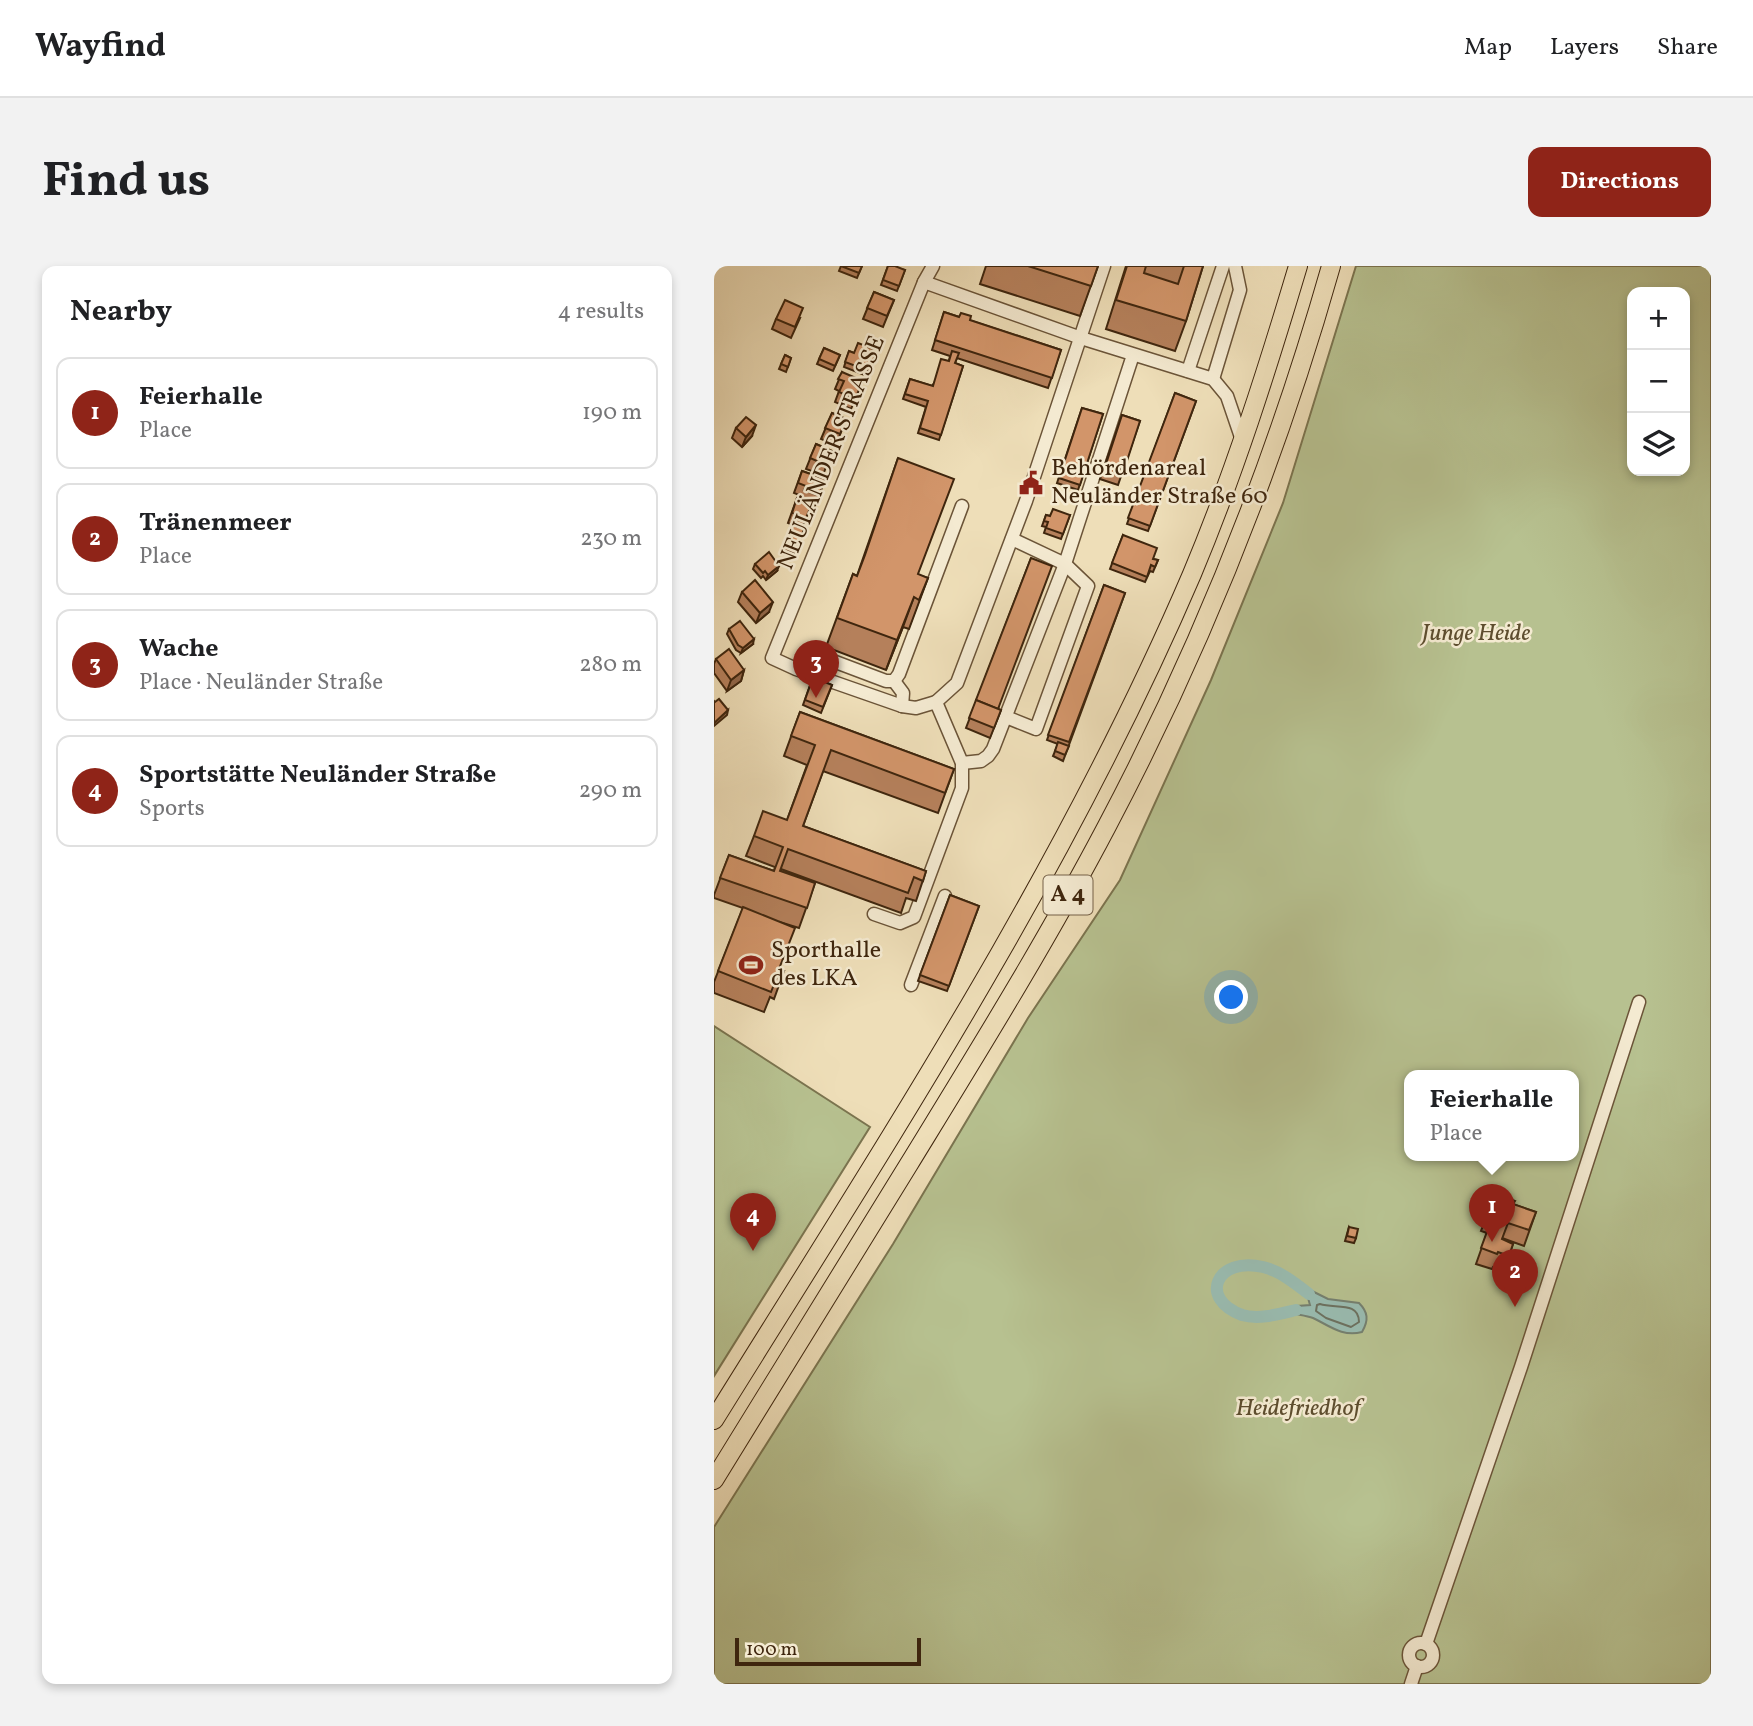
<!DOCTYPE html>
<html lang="en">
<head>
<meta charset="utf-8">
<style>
	:root { --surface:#fff; --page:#f2f2f2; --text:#202124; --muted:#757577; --line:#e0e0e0; --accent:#8f2418 }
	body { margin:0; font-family:Vollkorn,serif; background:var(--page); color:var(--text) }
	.controls { position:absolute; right:21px; top:21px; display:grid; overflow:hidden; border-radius:14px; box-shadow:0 4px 10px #0003 }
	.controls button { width:63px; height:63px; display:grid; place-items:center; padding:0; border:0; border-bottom:2px solid var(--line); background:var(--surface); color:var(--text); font:35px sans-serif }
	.scale { position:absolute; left:21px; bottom:18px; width:186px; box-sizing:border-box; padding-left:7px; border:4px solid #3f260e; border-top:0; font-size:19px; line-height:24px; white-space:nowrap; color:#3f260e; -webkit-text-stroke:5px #f4ead1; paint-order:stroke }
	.you { position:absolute; left:518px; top:732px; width:24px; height:24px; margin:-18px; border:5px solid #fff; border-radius:50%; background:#1a73e8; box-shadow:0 0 0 10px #1a73e833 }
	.badge { display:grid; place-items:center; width:46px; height:46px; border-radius:50%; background:var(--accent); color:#fff; font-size:23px; font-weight:700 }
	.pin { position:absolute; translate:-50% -58px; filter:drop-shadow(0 2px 4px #0008) }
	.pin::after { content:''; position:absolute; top:37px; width:24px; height:21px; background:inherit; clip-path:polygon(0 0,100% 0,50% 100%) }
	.popup { position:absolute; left:690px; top:804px; width:175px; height:91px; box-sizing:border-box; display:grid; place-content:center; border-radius:14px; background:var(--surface); filter:drop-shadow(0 2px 5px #0005); font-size:23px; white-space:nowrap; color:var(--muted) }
	.popup b { font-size:26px; color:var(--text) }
	.popup::after { content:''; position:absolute; left:50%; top:100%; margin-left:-14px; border:14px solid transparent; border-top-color:var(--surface) }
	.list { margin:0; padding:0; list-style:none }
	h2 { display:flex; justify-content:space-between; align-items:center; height:91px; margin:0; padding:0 28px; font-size:30px }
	h2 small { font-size:23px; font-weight:400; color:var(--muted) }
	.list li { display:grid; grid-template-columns:46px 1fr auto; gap:21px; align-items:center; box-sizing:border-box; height:112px; margin:0 14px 14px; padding:0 14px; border:2px solid var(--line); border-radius:14px }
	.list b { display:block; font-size:26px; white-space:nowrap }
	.list p { margin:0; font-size:23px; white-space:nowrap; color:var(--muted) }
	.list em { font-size:23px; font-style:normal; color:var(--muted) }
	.icon { flex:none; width:38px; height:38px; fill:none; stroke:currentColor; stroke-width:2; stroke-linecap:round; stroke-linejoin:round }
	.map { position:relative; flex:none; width:997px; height:1418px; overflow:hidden; border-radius:14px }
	header { display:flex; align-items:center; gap:42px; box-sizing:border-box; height:98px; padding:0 35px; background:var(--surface); border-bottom:2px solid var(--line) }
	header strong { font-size:33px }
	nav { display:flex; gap:38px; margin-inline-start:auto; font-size:24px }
	.intro { display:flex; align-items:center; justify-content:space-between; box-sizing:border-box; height:168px; padding:0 42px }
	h1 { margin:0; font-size:49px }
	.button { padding:18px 32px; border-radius:14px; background:var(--accent); color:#fff; font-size:24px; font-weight:700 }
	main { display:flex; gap:42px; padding:0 42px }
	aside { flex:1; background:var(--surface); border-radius:14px; box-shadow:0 4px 10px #0003 }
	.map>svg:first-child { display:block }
	.green { fill:#b7c190; stroke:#7b744f; stroke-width:2; fill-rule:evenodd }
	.water { fill:#99bcb1; stroke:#758070; stroke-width:2 }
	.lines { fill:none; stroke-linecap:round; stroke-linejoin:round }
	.shore { stroke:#6c7160; stroke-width:2 }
	.canal { stroke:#99bcb1; stroke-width:12 }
	.minor-casing { stroke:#6b5438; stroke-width:15 }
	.highway-casing { stroke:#3f260e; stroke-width:20 }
	.minor { stroke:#f4ead1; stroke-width:12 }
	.highway { stroke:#eedeb8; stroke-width:18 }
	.wall { fill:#b5805b; stroke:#3f260e; stroke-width:2 }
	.shaded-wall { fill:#93684a; stroke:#3f260e; stroke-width:2 }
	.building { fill:#d2956a; stroke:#3f260e; stroke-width:2 }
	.labels { text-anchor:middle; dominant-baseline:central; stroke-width:5; stroke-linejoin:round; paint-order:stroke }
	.shield { fill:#f4ead1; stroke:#756148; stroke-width:2 }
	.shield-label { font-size:23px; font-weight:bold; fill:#3f260e }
	.street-label { font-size:24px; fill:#3f260e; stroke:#f4ead1 }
	.poi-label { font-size:24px; fill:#3f260e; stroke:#f4ead1; text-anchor:start }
	.park-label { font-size:24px; font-style:italic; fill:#5d4d2e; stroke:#f4ead1 }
</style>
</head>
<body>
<header>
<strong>Wayfind</strong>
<nav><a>Map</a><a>Layers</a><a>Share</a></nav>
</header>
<div class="intro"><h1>Find us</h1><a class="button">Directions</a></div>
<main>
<aside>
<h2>Nearby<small>4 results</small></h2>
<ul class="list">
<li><span class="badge">1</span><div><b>Feierhalle</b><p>Place</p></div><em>190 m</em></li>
<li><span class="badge">2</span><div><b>Tränenmeer</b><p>Place</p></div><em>230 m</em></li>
<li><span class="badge">3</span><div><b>Wache</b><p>Place · Neuländer Straße</p></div><em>280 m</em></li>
<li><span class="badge">4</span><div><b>Sportstätte Neuländer Straße</b><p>Sports</p></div><em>290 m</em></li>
</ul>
</aside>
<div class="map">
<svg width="997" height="1418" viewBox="0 0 997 1418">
	<rect width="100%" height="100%" fill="#eedeb8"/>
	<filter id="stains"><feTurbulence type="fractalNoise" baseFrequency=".00286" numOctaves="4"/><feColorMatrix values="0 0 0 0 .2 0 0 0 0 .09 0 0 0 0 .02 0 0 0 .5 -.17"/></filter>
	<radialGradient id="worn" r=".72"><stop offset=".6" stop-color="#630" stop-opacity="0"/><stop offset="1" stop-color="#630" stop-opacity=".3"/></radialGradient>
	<g class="green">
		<path d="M642 0H997V1418H0V1261L179 978 314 752 406 614 497 414 569 237ZM918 26H971V205H918ZM696 810H860V890H696Z"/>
		<polygon points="0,760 156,861 0,1110"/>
	</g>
	<path class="water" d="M598 1025 614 1033 645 1037C654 1046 655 1054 648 1066 628 1071 616 1060 599 1052 594 1050 587 1049 582 1048L583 1040 596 1039 594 1032Z"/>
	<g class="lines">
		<path class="shore" d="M606 1038C621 1043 645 1035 645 1056L637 1061 612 1052 602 1045 603 1039Z"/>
		<path class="canal" d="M582 1044C565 1048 545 1054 528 1049 484 1033 502 990 549 1001 566 1005 581 1017 595 1028"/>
		<g class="minor-casing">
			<g id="minor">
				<polyline points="210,16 367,72 499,113 513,130 528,174"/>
				<polyline points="474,105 509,0"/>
				<polyline points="499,113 526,24 521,0"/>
				<polyline points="298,273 351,298 419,89"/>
				<polyline points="103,389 172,415 180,415 185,408 248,240"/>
				<polyline points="180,415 189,427 188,440"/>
				<polyline points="222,436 243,417 312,235 390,0"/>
				<polyline points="248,497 267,495 274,490 279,483 351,298 374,320 322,463 292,451"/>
				<polyline points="160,648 186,657 200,651 248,522 248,497 222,436 202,442 188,440 82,403 58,392 210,16 219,0"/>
				<polyline points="197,719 231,630"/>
				<circle cx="707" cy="1389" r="12"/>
				<polyline points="712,1378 807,1101 925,736"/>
				<polyline points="697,1418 703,1400"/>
			</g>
		</g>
		<g class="highway-casing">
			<g id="highway">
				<path d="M0 1154C171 879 350 607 478 308 520 208 553 104 584 0"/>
				<path d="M0 1214C65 1109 130 1004 195 898 263 787 332 676 393 560 487 382 562 194 617 0"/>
			</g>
		</g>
		<use href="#minor" class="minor"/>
		<use href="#highway" class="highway"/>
	</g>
	<g class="wall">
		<polygon points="127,0 148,0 143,12 125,5"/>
		<polygon points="174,0 191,4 183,25 167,19"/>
		<polygon points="272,0 384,0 366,50 266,18"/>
		<polygon points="412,0 489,0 472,55 461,85 392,63"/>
		<polygon points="160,26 180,34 169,61 149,53"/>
		<polygon points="230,46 347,84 334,122 243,92 241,97 249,100 225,174 204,167 212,141 189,133 196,113 218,120 235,95 236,90 218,84"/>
		<polygon points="86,52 77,72 58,63 62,53"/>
		<polygon points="110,82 126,89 119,105 103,98"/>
		<polygon points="135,85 140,87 157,87 162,88 153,110 130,101"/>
		<polygon points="71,89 77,92 72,106 65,103"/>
		<polygon points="128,106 145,125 137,143 121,136 125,125 121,123"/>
		<polygon points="461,127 482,135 434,265 413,258"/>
		<polygon points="368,142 389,148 364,224 343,217"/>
		<polygon points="118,147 132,153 122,179 107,173"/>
		<polygon points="408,149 426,155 404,219 386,213"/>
		<polygon points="22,162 38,170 28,181 18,172"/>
		<polygon points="102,178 118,185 109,209 92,203"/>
		<polygon points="184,192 204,309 214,312 195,363 189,361 172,404 112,381 139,308 143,310 146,301"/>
		<polygon points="88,205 111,213 101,240 97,239 88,262 90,263 81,288 70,284 79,259 74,257 83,232 87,233 88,230 80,227"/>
		<polygon points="332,249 336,250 356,249 347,273 330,267 332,261 328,260"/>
		<polygon points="409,269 439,293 444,294 439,306 436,305 431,316 396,303"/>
		<polygon points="317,292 284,443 287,444 276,472 252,462"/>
		<polygon points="41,298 63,305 52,314 49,310 47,312 39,303"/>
		<polygon points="390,319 411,327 349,495 339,490 344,478 333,474"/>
		<polygon points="28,326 55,346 42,357 24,336"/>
		<polygon points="15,363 39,378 27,387 22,384 13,368"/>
		<polygon points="2,393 30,404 27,415 13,425 0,407 0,398"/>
		<polygon points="99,411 118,419 107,447 89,439"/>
		<polygon points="86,446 240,503 224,547 109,505 89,560 212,605 202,635 192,632 187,647 67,603 66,605 101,617 85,662 66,656 65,704 70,705 60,733 56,731 50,746 0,727 0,716 29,642 0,632 0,629 15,589 60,605 61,601 32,590 40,570 73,554 93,499 70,490"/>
		<polygon points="236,629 265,640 233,725 204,715"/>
		<polygon points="780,932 822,946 810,980 788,972 788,973 799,978 789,1005 779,1001 778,1003 762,998 773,967 767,965"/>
		<polygon points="635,961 642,972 640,977 631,975"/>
	</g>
	<g class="shaded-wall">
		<polygon points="42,159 38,170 28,181 32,171"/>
		<polygon points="65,300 63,305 52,314 54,309"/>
		<polygon points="200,331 189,361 172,404 183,374"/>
		<polygon points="59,336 55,346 42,357 46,347"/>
		<polygon points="40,373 39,378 27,387 29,382"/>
		<polygon points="30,404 27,415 13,425 17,414"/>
		<polygon points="14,444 13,449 0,460 0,457"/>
	</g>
	<g class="building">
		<polygon points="127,0 148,0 145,7"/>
		<polygon points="174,0 181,0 191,4 185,20 169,14"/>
		<polygon points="314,0 384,0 377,20"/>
		<polygon points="413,0 432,0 430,7 464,18 470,0 489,0 472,55 402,34"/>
		<polygon points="160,26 180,34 173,50 153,42"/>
		<polygon points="71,34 89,42 81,61 62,53"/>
		<polygon points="230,46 245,51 247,47 257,50 256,54 347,84 338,112 221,74"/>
		<polygon points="144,77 159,83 157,87 162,88 155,105 131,96 135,85 140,87"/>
		<polygon points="110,82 126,89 121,100 105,93"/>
		<polygon points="238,85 245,87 241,97 249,100 227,169 206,162 214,135 191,128 196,113 219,120 227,93 235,95"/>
		<polygon points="71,89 77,92 74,101 67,98"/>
		<polygon points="128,106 149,115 141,133 125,126 130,115 124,113"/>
		<polygon points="461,127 482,135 436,260 414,252"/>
		<polygon points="368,142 389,148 366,219 345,212"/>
		<polygon points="118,147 132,153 126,168 111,162"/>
		<polygon points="408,149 426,155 410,204 392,198"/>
		<polygon points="32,151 42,159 32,171 22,162"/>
		<polygon points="102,178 118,185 112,199 96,192"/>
		<polygon points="184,192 240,213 204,308 214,312 205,334 200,331 183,374 123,352 139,308 143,310 151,289"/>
		<polygon points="88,205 111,213 105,230 90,224 92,220 84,217"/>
		<polygon points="83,232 98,238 92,252 78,247"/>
		<polygon points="339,243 356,249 349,268 332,262 334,256 330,255 332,249 336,250"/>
		<polygon points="79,259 90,263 85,278 73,274"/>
		<polygon points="409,269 443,282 439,293 444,294 441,301 437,299 433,311 398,297"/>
		<polygon points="55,286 65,300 54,309 51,305 49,307 41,298"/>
		<polygon points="317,292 338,300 284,443 262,434"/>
		<polygon points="41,314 59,336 46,347 28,326"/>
		<polygon points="390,319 411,327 355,476 334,469"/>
		<polygon points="26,355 40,373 29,382 24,379 15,363"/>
		<polygon points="15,383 30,404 17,414 2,393"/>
		<polygon points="99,411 118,419 109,441 91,434"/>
		<polygon points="5,433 14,444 0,457 0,435 1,436"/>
		<polygon points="262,434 287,444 280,462 255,452"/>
		<polygon points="86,446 240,503 231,527 117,484 89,560 212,605 209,615 200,611 194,627 74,583 66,605 101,617 93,642 6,612 15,589 60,605 69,581 40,570 49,545 73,554 101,479 77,470"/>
		<polygon points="344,476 355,480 351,489 341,485"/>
		<polygon points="236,629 265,640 235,720 206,709"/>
		<polygon points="29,641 81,662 65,703 70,705 67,712 63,711 57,726 4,705"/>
		<polygon points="791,931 801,935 799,938 822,946 815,964 794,957 788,973 799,978 795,990 784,986 783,988 767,982 778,952 773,950 780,932 790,936"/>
		<polygon points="635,961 644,963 642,972 633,970"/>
	</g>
	<defs>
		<g id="civic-bare" transform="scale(1.89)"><path d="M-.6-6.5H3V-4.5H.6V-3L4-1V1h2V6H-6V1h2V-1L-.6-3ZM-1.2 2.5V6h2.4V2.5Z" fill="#8f2418" stroke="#f4ead1" stroke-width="2.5" paint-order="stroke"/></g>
		<g id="stadium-bare" transform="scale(1.89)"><path d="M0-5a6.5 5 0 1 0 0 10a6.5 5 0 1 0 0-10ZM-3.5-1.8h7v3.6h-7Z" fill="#8f2418" stroke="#f4ead1" stroke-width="2.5" paint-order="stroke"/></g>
	</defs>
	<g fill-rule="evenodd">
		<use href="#civic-bare" x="317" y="217"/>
		<use href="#stadium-bare" x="37" y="699"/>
	</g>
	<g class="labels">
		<rect class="shield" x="329.5" y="609.5" width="49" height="39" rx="5"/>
		<g class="shield-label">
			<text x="354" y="629">A 4</text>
		</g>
		<g class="street-label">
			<text transform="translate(118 187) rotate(-68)">NEULÄNDER STRASSE</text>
		</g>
		<g class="poi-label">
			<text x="337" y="203">Behördenareal<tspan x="337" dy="28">Neuländer Straße 60</tspan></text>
			<text x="57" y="685">Sporthalle<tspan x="57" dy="28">des LKA</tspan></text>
		</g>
		<g class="park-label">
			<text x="762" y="368">Junge Heide</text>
			<text x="584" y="1143">Heidefriedhof</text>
		</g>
	</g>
	<rect width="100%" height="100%" filter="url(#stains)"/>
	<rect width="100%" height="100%" fill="url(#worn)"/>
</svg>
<div class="controls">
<button>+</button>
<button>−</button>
<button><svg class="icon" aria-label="layers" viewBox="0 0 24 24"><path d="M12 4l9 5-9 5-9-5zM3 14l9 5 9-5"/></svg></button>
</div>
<div class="scale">100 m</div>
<div class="you"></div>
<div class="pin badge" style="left:778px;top:976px">1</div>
<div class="popup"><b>Feierhalle</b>Place</div>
<div class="pin badge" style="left:801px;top:1041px">2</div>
<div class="pin badge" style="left:102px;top:432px">3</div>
<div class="pin badge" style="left:39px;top:985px">4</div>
</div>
</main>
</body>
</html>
